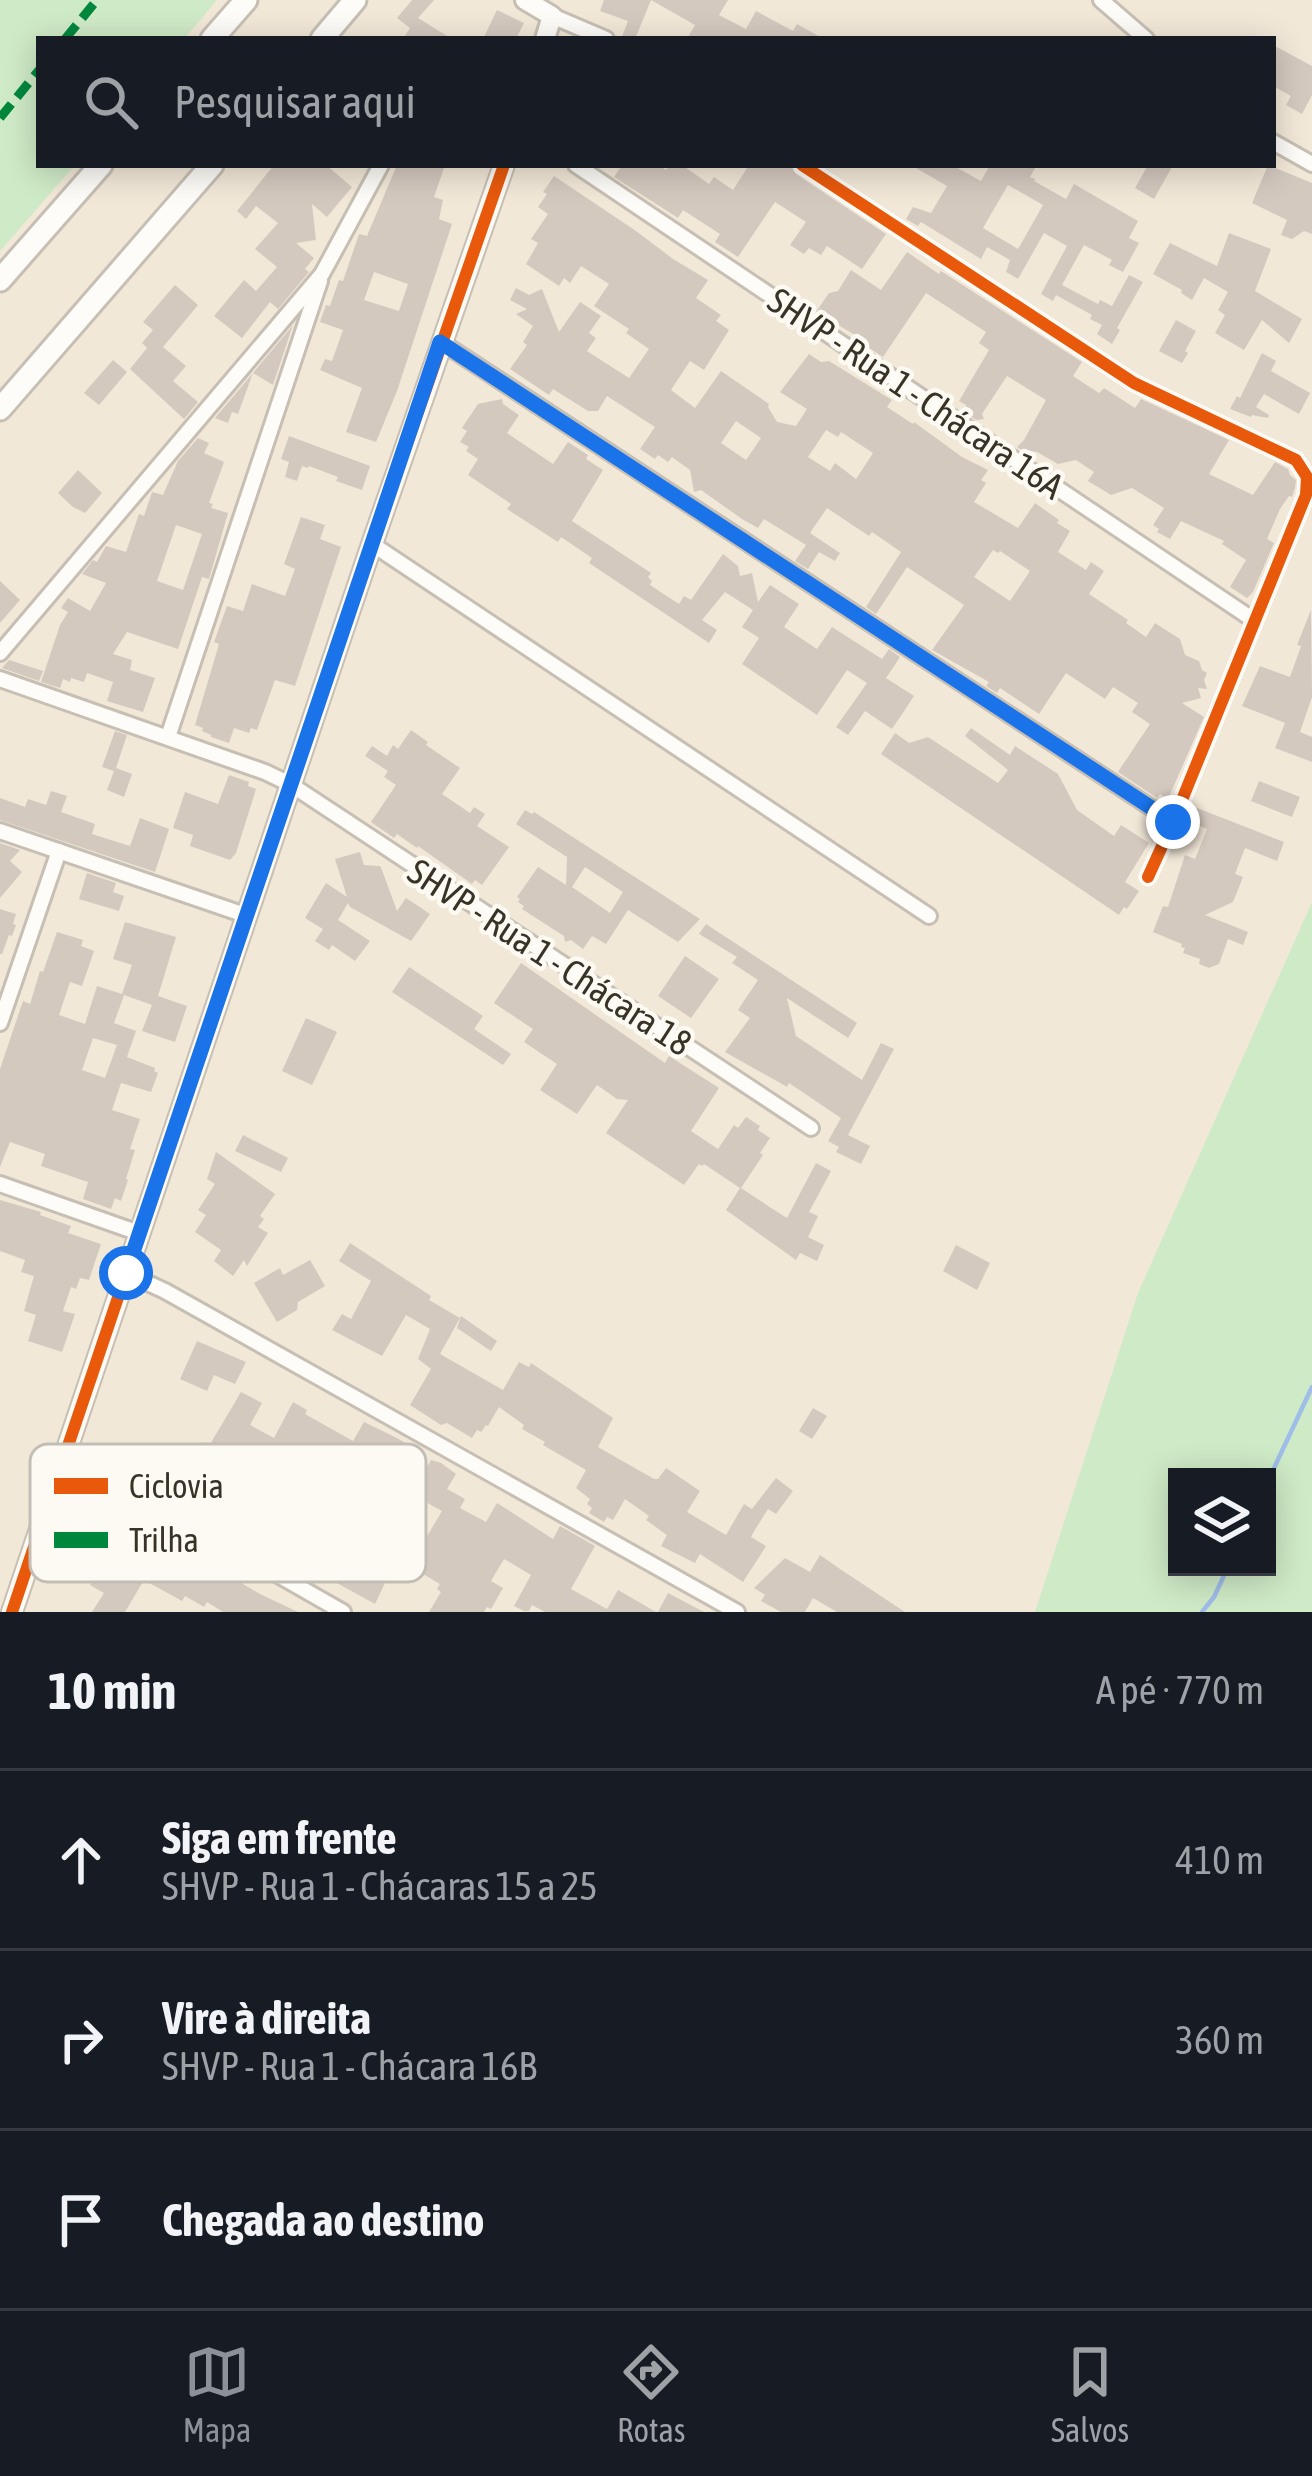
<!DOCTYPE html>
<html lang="pt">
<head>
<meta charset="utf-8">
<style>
	:root { --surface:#171b24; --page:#242831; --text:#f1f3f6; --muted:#9ea1a6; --line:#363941; --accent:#8c9099 }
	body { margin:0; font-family:"Asap Condensed",sans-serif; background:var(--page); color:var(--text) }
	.controls { position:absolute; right:36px; bottom:36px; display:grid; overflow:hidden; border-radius:0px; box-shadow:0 6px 30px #0003 }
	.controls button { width:108px; height:108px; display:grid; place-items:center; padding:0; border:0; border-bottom:3px solid var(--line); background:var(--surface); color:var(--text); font:60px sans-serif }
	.stop { position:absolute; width:36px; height:36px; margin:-27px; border:9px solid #1a73e8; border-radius:50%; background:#fff }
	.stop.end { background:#1a73e8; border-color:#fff; box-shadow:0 3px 12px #0008 }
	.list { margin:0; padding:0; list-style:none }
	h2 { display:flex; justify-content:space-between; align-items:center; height:156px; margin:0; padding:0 48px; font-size:51px }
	h2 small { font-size:39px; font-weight:400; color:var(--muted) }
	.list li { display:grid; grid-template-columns:78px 1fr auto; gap:36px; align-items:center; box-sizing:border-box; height:180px; padding:0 48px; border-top:3px solid var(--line) }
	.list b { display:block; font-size:45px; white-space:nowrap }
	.list p { margin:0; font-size:39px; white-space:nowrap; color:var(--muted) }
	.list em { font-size:39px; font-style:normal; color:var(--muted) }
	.icon { flex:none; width:66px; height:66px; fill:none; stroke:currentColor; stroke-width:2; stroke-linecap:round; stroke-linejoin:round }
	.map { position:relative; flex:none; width:1312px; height:1612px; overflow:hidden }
	.search { position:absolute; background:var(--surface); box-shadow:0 6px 30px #0003; left:36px; right:36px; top:36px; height:132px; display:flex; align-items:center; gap:30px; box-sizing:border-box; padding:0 42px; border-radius:0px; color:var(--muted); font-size:45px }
	.sheet { height:696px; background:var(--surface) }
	nav { display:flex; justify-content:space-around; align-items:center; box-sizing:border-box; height:168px; border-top:3px solid var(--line); background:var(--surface); font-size:33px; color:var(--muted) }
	nav a { display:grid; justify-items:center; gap:6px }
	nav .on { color:var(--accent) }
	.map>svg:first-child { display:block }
	.green { fill:#cfeac6; fill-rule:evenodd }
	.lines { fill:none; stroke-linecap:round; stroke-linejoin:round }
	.stream { stroke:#9ebde8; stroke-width:4.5 }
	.building { fill:#d4c9bf; fill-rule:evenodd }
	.street-casing { stroke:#c7bfb3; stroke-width:20 }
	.secondary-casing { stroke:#c7bfb3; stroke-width:24 }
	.primary-casing { stroke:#c7bfb3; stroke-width:27 }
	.street { stroke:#fdfcf9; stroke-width:14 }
	.secondary { stroke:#fdfcf9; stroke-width:18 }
	.primary { stroke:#fdfcf9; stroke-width:21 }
	.quiet { stroke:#00873e; stroke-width:9; stroke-dasharray:18 9; stroke-linecap:butt }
	.cycleway-casing { stroke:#fdfaf4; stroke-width:20 }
	.cycleway { stroke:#e8590c; stroke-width:12 }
	.route { stroke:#1a73e8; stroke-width:15 }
	.labels { text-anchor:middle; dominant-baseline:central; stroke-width:9; stroke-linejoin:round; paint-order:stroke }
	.street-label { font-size:36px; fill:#383227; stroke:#fdfaf4 }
	.key { fill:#fdfaf4; stroke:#c2beb6; stroke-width:3 }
	.key-label { font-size:33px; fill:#383227 }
</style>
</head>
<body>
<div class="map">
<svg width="1312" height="1612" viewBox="0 0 1312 1612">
	<rect width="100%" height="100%" fill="#f2e8d8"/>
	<g class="green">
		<polygon points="0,0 217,0 184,39 39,39 39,165 75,165 0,251"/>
		<path d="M1312 902V1612H1035L1138 1293ZM1177 1477H1267V1567H1177Z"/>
	</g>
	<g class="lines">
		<g class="stream">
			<polyline points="1267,1483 1312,1387"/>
			<polyline points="1202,1612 1214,1597 1228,1567"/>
		</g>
	</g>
	<g class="building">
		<polygon points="412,0 434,0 418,18 452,39 403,39 410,28 397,18"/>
		<polygon points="604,0 728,0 719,15 746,29 756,11 793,31 797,24 824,39 687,39 695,25 651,0 635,39 621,39 628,21 600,11"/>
		<polygon points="497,10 524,23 516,39 483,39"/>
		<polygon points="1273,45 1312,66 1312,95 1302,114 1286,105 1291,96 1273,86"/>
		<polygon points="274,165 326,165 352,187 327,217 312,204 316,240 296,243 314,258 305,269 309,272 278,309 270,302 242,338 214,316 244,280 256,291 277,267 255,249 278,223 256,206 246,219 237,211"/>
		<path d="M397 165H445L434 197 443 200 439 219 452 224 397 391 376 442 346 432 362 388 320 370 325 359 332 361 343 330 320 322 326 305 330 306 339 280 343 281 359 234 367 236ZM374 272 408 284 399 311 364 300Z"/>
		<polygon points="622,165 658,165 666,170 670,165 682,165 709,184 714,177 733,190 749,165 791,165 796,174 886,234 862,269 827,246 821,255 809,248 804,254 790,245 806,222 775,202 738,257 715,242 720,234 683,210 678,218 614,177"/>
		<path d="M911 165H952L981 181 990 165H1037L1030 177 1035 179 1034 181 1066 199 1074 184 1138 221 1129 238 1139 243 1123 272 1109 265 1112 260 1084 245 1062 285 1098 304 1100 300 1112 306 1129 275 1143 282 1117 328 1120 330 1112 344 1097 334 1102 325 1090 319 1092 315 1056 295 1053 301 1041 294 1067 246 1044 233 1018 279 1006 272 1010 260 987 247 981 259 921 222 918 226 906 219 913 207 931 213 947 186ZM1008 185 1043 205 1018 249 983 228Z"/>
		<polygon points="1148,165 1173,165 1154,199 1135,188"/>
		<polygon points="1268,165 1312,183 1312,234 1304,231 1292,239 1281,235 1287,220 1252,203"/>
		<path d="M554 176 636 231 673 259 708 280 696 298 721 315 716 321 729 330 704 370 690 361 671 390 695 408 721 371 769 404 768 407 777 422 796 426 807 409 780 392 809 354 821 362 829 361 892 400 887 407 913 424 914 422 962 457 988 470 981 480 986 483 974 502 1018 528 1035 503 1059 520 1057 523 1070 531 1058 552 1086 570 1091 562 1104 571 1089 594 1128 620 1126 623 1146 637 1155 623 1180 639 1185 655 1199 661 1202 670 1207 673 1204 680 1207 689 1198 688 1201 698 1182 703 1204 717 1168 799 1160 794 1157 798 1118 772 1150 724 1132 712 1138 703 1113 687 1105 699 1066 673 1039 714 1000 688 997 693 986 686 989 682 932 650 964 605 907 567 876 614 866 607 901 552 872 532 869 536 827 508 810 533 840 553 835 561 819 552 808 569 795 561 806 545 764 519 758 528 742 519 701 490 694 492 690 470 672 457 668 462 658 455 655 459 640 449 655 427 607 396 598 411H588L553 389 549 395 510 369 527 345 523 342 533 326 516 314 527 309 510 300 516 288 529 295 542 289 559 332 580 302 601 316 589 333 596 338 587 351 629 378 649 349 626 333 629 329 594 306 609 284 581 266 570 283 564 278 559 286 526 264 538 243 531 239 548 214 538 207 547 194 543 192ZM736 421 761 438 746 460 721 443ZM826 430 838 437 841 432 873 453 856 479 835 463 830 471 808 457ZM993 550 998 553 1000 551 1030 571 1010 601 974 577Z"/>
		<polygon points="1229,233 1271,249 1255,291 1302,319 1289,343 1262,320 1244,350 1215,333 1225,315 1218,310 1228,292 1204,278 1192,300 1181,293 1182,290 1153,274 1170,243 1217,266"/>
		<polygon points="907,252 939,274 941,271 1082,362 1073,376 1099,393 1104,388 1135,408 1141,399 1229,440 1209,474 1253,495 1275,462 1288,469 1290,475 1296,480 1295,488 1292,497 1289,496 1280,509 1267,539 1274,543 1253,592 1247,598 1230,587 1246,560 1222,544 1224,541 1181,521 1170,539 1157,532 1159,529 1153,525 1164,508 1132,488 1111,495 1088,481 1094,472 1076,460 1058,464 1037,452 1031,451 1029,455 1017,447 1024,440 1046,400 1007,376 982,414 984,419 976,420 968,415 966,405 959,401 989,350 979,343 986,332 926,293 883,357 860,342 862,339 816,312 829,293 838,291 851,270 881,290"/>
		<polygon points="175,285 198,305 163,347 186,366 173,381 198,402 184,419 130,369 147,348 142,343 153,330 143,322"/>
		<polygon points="1176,320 1196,331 1185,351 1188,353 1182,363 1159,351"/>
		<polygon points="293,325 273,385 253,373"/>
		<polygon points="1262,353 1276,361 1271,371 1310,393 1299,414 1264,394 1256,407 1269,415 1268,418 1252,415 1251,417 1230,409 1237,396 1240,398"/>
		<polygon points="113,360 127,372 99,405 84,393"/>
		<polygon points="253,373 238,414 232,412 228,423 215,418"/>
		<polygon points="502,399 503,404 519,415 507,433 553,464 568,442 588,455 586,459 603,470 572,521 651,573 648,577 652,581 650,585 679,604 684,596 691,600 723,554 738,566 740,576 752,573 758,602 770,585 799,604 784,627 817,649 832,627 882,659 889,649 900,657 886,678 914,696 892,729 865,711 848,735 836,727 867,683 847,670 817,715 742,664 759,638 742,627 753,610 725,592 702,620 717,630 709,643 589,563 592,558 561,537 558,542 507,509 511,504 468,475 478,459 466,451 469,447 460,442 467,431 462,428 478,404"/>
		<polygon points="289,436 370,466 362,490 336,481 338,477 309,466 308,468 302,466 297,481 285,477 289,462 281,459"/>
		<path d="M198 438 209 443 204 453 224 462 209 503 213 504 211 508 228 513 209 579 202 577 178 649 127 632 113 654 132 660 130 670 155 678 143 712 107 701 113 682 87 673 84 682 71 678 70 682 63 679 60 688 41 682 60 625 68 612 61 608 68 598 90 611 106 583 82 574 93 560 97 562 106 546 126 552 139 514 144 516 152 492 163 495 178 461ZM176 525 202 534 183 590 157 581Z"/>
		<polygon points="78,470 102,493 85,513 73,507 58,493"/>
		<polygon points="301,517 325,525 320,539 341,547 295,686 275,680 257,730 251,728 249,733 234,728 229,743 211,737 211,735 202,731 203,728 195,725 219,644 214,642 227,606 243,611 252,584 285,596 295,569 284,564"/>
		<polygon points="0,581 20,600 0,623"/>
		<polygon points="1311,610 1312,697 1300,732 1312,737 1312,762 1275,748 1285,723 1242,706 1260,666 1290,677 1301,646 1297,645"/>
		<polygon points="9,660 43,671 39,681 2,668"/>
		<polygon points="971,728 1010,755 1015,746 1058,774 1077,810 1114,836 1121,825 1149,843 1125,882 1139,891 1127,909 1124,907 1119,915 881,754 895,733 909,743 928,737 998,783 1008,770 965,736"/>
		<polygon points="411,730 428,742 426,745 460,768 442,794 470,813 474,807 485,814 477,826 509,847 482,885 475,880 472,884 418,846 417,848 397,834 394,838 371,822 396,785 384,777 388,771 365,756 372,746 387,756 393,745 398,749"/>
		<polygon points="115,731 127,735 116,768 132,774 124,797 107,790 114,771 102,767"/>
		<polygon points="229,775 249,782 248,786 256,789 236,853 230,860 190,846 193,835 173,828 185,792 218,804"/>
		<polygon points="1259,781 1300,797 1292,817 1251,801"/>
		<polygon points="51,791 67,796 61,812 95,824 92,834 117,842 130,846 140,818 169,829 155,872 0,820 0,798 25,807 28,799 46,805"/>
		<polygon points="1197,808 1284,842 1277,861 1245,848 1235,874 1243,877 1233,902 1205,915 1248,932 1243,945 1228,939 1219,964 1209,968 1199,964 1200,959 1183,953 1185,948 1181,947 1182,944 1153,932 1163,906 1168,907 1185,855 1195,859 1207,829 1192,823"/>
		<path d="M525 810 532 814 534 812 700 919 678 942 628 910 606 944 592 936 583 949 571 940 565 942 564 936 522 909 524 906 518 902 520 899 517 897 538 867 566 885 567 857 516 824ZM585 867 623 892 610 913 572 887Z"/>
		<polygon points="0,843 20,850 10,861 22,872 0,898"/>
		<polygon points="360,852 364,865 380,866 382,870 397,911 406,898 430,914 411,941 350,907 348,903 338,920 370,941 355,961 332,945 329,950 315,941 323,929 305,918 326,883 347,897 335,859"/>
		<polygon points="87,873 116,883 113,892 124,896 119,911 79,899"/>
		<polygon points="0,909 16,914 13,924 16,925 12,936 9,935 2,954 0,954"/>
		<path d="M125 922 176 937 158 996 187 1006 175 1042 142 1031 152 1005 124 995 114 1023 136 1031 127 1057 155 1068 154 1071 158 1073 151 1092 121 1083 112 1110 140 1119 130 1149 135 1150 126 1179 128 1180 121 1201 115 1198 111 1209 83 1199 88 1182 41 1166 45 1154 10 1142 0 1167V1069L23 1001 30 1004 40 971 43 972 57 932 83 940 81 946 94 951 82 986 70 982 59 1015 85 1024 97 986 122 994 132 965 113 959ZM93 1038 117 1045 105 1078 82 1070Z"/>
		<polygon points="706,924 857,1023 848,1038 787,998 796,1036 862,1080 881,1043 894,1049 848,1135 870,1146 861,1164 836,1152 839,1147 828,1141 841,1118 789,1083 787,1087 782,1084 725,1052 750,1018 738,1010 758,980 732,963 737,957 699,934"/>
		<polygon points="685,956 719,979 691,1018 658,996"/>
		<polygon points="521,963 665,1063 669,1056 719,1088 691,1131 718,1149 734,1125 738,1128 746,1117 760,1126 758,1130 770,1138 760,1153 763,1155 741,1188 768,1206 787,1218 816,1163 831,1171 809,1212 818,1216 808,1237 824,1245 817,1261 800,1253 796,1260 726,1210 740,1188 704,1164 702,1166 699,1164 684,1185 606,1133 628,1100 617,1099 597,1085 577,1114 540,1090 557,1064 524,1042 533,1029 494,1003"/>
		<polygon points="409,967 483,1016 474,1029 511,1054 503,1065 392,992"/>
		<polygon points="306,1018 337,1032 312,1085 282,1071"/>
		<polygon points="243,1135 288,1158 281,1172 235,1151"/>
		<polygon points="216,1152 275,1194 260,1216 264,1219 258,1227 268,1233 247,1266 244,1260 233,1276 214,1261 221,1250 195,1232 206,1215 198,1210 215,1184 207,1179"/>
		<polygon points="0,1200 41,1212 40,1215 71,1226 68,1233 101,1244 89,1280 80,1278 76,1289 71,1287 63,1311 75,1314 62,1352 28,1341 36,1315 24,1311 34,1276 21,1272 25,1260 0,1251"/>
		<polygon points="350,1243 431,1296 429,1300 460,1318 440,1354 503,1390 519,1362 529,1367 531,1363 613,1418 598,1447 654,1479 658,1479 666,1468 700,1491 687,1512 726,1535 744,1504 752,1509 776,1478 793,1491 776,1514 768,1509 753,1533 751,1537 766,1546 743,1582 700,1554 695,1563 661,1546 667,1535 646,1520 649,1516 625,1499 613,1520 607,1517 604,1522 589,1513 592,1508 587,1504 590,1499 576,1488 586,1470 543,1445 545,1442 522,1429 524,1425 499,1407 488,1426 486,1425 481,1432 477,1430 472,1438 447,1423 441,1425 410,1405 431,1369 418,1359 430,1329 406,1315 382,1356 332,1330 342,1314 351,1319 371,1281 339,1261"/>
		<polygon points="956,1245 990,1263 977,1290 943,1271"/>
		<polygon points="310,1260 325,1286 298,1302 297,1310 277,1322 254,1283 280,1268 283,1275"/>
		<polygon points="461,1316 497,1341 491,1351 457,1328"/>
		<polygon points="197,1341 246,1362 235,1384 214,1375 207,1391 180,1379"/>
		<polygon points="241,1392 262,1403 250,1425 274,1438 293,1402 307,1410 305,1414 353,1441 364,1422 397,1438 407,1444 409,1456 427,1467 431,1460 441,1463 456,1474 447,1489 465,1499 460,1508 486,1522 497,1503 553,1539 560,1526 595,1546 571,1589 607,1609 618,1590 656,1612 545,1612 532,1605 529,1611 524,1611 514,1606 531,1575 504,1559 491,1581 503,1588 491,1609 487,1607 484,1612 429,1612 441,1592 437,1589 440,1584 401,1561 414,1538 423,1543 442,1511 342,1456 324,1487 369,1513 352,1543 393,1566 375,1604 326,1577 323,1582 313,1575 317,1568 313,1566 317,1560 293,1545 309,1517 260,1530 254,1509 244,1503 247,1497 225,1485 219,1495 206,1488 200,1498 194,1495 192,1498 187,1497 173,1489 202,1442 209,1446"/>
		<polygon points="813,1408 827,1416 812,1439 799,1431"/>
		<polygon points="104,1489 119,1497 116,1504 151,1524 146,1533 173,1548 180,1536 199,1547 197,1552 226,1569 224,1573 260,1594 298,1612 223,1612 207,1602 204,1607 185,1596 182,1601 144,1580 125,1612 92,1612 104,1593 90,1585 100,1569 92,1564 107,1539 101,1535 106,1526 97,1520 102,1511 98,1509"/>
		<polygon points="820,1555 840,1569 905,1612 837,1612 813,1598 805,1612 781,1612 761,1601 765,1595 754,1588 785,1558 810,1572"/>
		<polygon points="668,1593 704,1612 658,1612"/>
	</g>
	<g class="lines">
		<g class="street-casing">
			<g id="street">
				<polyline points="1101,0 1146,39"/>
				<polyline points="552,16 606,39"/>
				<polyline points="1273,142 1312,164"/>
				<polyline points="576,165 1255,621"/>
				<polyline points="802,165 1134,383 1296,460 1307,477 1306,495 1173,822 1148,877"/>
				<polyline points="441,342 1173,822"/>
				<polyline points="372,544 929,916"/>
				<polyline points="0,653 322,274 381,165"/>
				<polyline points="0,679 265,772 290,784 811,1128"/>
				<polyline points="168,737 320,281"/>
				<polyline points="0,831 248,916"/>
				<polyline points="0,1023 59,851"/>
				<polyline points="0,1184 139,1233"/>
				<polyline points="126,1273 165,1291 737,1612"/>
				<polyline points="66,1454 343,1612"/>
			</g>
		</g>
		<g class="secondary-casing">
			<g id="secondary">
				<polyline points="525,0 552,16 545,39"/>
				<polyline points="12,1612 372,544 504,165"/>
			</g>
		</g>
		<g class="primary-casing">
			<g id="primary">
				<polyline points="212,39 246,0"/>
				<polyline points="322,39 355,0"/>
				<polyline points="0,280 101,165"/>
				<polyline points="0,409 212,165"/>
			</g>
		</g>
		<use href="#street" class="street"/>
		<use href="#secondary" class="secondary"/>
		<use href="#primary" class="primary"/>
		<g class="quiet">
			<polyline points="65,39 97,0"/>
			<polyline points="0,118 39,70"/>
		</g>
		<g class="cycleway-casing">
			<g id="cycleway">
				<polyline points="802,165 1134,383 1296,460 1307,477 1306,495 1173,822 1148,877"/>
				<polyline points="12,1612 372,544 504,165"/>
			</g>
		</g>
		<use href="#cycleway" class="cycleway"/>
	</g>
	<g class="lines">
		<polyline class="route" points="126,1273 440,342 1173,822"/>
	</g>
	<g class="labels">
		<g class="street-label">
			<text transform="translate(916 393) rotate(34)">SHVP - Rua 1 - Chácara 16A</text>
			<text transform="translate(550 957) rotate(33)">SHVP - Rua 1 - Chácara 18</text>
		</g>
	</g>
	<rect x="30" y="1444" width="396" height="138" rx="18" class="key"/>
	<rect x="54" y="1478" width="54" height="16" fill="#e8590c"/>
	<rect x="54" y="1532" width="54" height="16" fill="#00873e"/>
	<g class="key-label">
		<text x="129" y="1498">Ciclovia</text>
		<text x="129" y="1552">Trilha</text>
	</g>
</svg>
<div class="controls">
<button><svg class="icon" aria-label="layers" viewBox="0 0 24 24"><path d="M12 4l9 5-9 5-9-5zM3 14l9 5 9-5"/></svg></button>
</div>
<div class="stop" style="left:126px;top:1273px"></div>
<div class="stop end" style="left:1173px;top:822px"></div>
<div class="search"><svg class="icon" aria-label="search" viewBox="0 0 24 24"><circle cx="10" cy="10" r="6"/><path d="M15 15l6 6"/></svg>Pesquisar aqui</div>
</div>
<section class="sheet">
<h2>10 min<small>A pé · 770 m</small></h2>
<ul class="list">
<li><svg class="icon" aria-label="ahead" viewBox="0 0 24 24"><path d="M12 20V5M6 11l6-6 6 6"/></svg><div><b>Siga em frente</b><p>SHVP - Rua 1 - Chácaras 15 a 25</p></div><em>410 m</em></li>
<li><svg class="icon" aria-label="right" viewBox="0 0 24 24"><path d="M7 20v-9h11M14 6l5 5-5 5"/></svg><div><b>Vire à direita</b><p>SHVP - Rua 1 - Chácara 16B</p></div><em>360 m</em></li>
<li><svg class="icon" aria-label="arrive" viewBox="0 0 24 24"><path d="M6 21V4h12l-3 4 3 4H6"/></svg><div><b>Chegada ao destino</b></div></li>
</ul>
</section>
<nav>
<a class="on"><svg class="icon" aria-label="map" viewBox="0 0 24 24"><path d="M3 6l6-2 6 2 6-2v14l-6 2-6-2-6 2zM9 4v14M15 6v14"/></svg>Mapa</a>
<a><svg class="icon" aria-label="directions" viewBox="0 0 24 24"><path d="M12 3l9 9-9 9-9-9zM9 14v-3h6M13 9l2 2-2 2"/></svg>Rotas</a>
<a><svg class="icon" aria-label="saved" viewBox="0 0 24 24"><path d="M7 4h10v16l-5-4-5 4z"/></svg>Salvos</a>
</nav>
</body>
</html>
